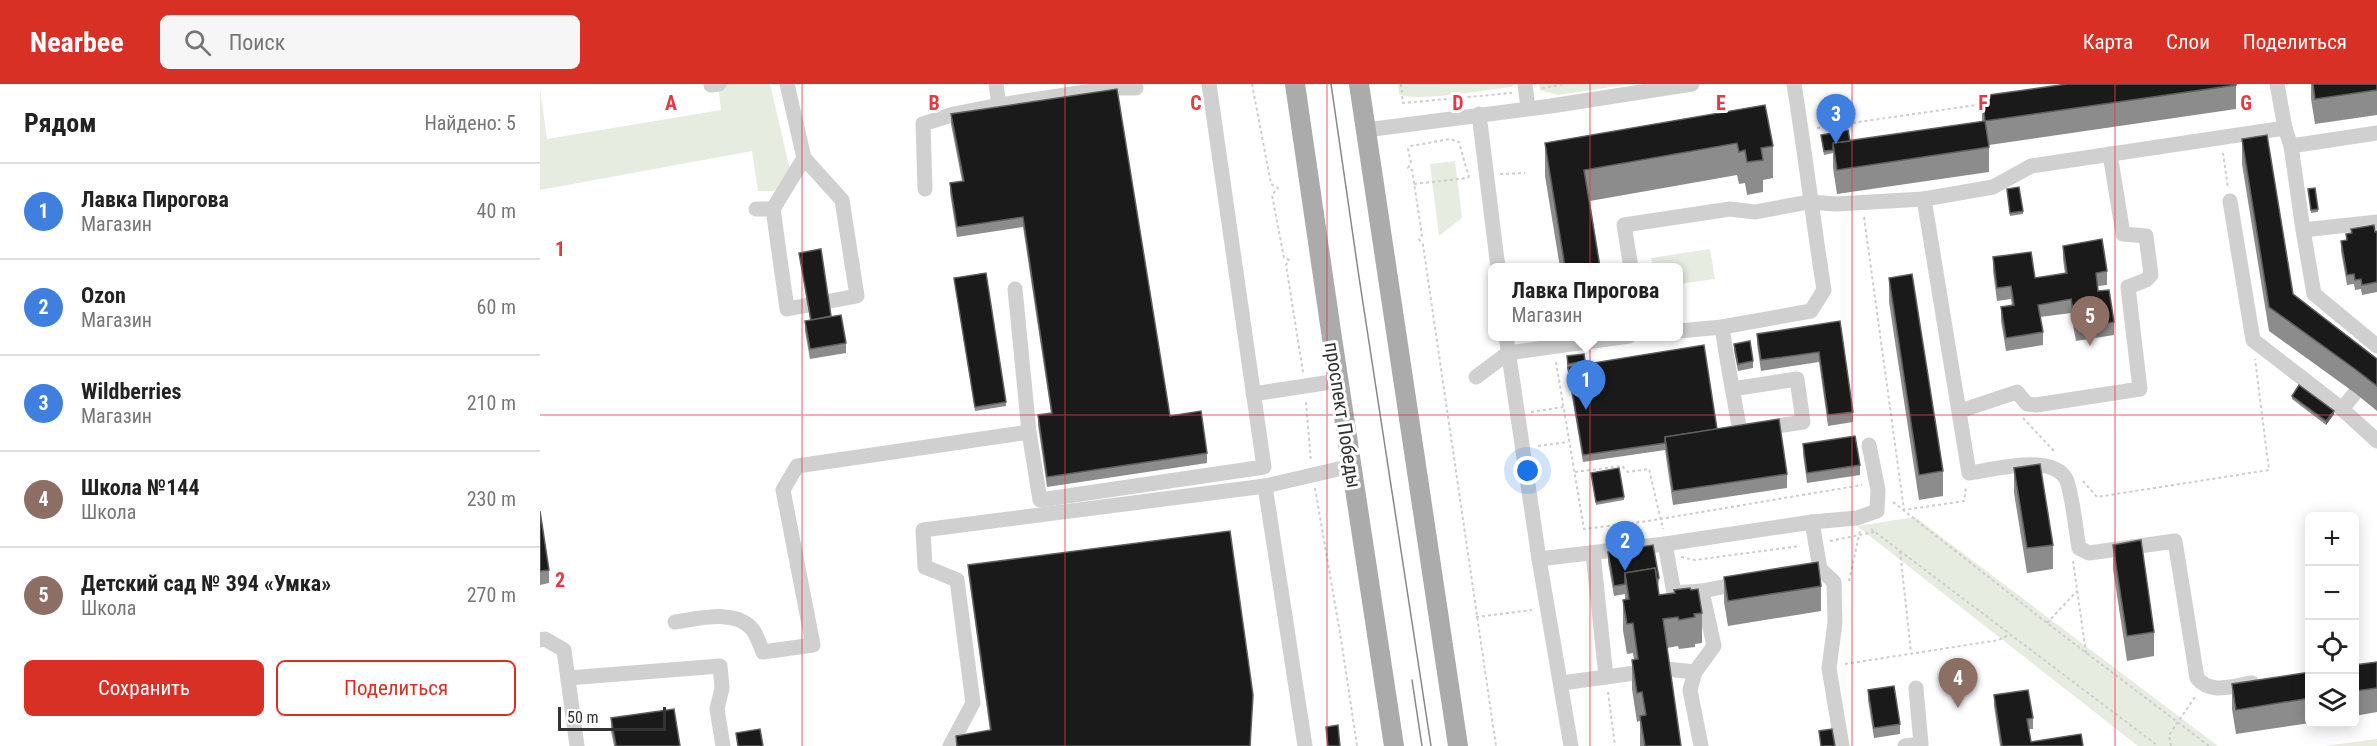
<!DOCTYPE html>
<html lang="ru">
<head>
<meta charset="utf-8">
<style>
	:root { --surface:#fff; --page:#f6f6f6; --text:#222; --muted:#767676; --line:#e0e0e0; --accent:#d93025 }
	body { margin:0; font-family:"Roboto Condensed",sans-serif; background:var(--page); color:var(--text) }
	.controls { position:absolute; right:18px; bottom:18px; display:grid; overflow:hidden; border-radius:9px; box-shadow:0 3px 15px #0003 }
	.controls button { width:54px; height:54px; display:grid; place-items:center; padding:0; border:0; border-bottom:2px solid var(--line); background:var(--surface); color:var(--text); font:30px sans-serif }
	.scale { position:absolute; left:18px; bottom:15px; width:108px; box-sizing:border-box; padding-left:6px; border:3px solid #333; border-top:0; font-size:16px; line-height:21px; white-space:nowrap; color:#333; -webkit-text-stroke:4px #fff; paint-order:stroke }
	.you { position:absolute; left:988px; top:387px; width:21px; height:21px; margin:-15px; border:4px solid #fff; border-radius:50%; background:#1a73e8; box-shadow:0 0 0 9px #1a73e833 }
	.badge { display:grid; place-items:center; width:39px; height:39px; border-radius:50%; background:var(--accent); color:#fff; font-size:20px; font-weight:700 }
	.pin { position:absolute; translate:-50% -50px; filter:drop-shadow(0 2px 3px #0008) }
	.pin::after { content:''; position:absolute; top:32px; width:21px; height:18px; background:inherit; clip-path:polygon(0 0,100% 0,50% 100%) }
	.popup { position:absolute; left:948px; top:179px; width:195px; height:78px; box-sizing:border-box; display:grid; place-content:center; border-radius:9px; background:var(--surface); filter:drop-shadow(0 2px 4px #0005); font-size:20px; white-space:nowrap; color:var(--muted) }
	.popup b { font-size:22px; color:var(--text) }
	.popup::after { content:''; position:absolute; left:50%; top:100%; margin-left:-12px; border:12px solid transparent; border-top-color:var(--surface) }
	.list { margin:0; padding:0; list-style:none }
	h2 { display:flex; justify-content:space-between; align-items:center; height:78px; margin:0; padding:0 24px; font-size:26px }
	h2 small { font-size:20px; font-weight:400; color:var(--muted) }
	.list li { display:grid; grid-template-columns:39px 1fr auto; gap:18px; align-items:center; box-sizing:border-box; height:96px; padding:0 24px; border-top:2px solid var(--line) }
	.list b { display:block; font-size:22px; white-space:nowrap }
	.list p { margin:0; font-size:20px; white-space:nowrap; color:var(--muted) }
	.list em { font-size:20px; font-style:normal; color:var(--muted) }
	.actions { display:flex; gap:12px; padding:18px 24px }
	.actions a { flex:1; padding:14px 0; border:2px solid var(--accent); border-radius:9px; text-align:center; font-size:21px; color:var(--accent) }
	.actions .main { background:var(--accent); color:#fff }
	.icon { flex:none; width:33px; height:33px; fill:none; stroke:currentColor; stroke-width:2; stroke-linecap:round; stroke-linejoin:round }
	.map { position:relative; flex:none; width:1837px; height:662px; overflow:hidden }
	header { display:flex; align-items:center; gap:36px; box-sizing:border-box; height:84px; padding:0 30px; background:var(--accent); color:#fff }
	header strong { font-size:28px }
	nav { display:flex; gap:33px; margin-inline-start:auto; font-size:21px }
	.search { width:420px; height:54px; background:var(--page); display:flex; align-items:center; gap:15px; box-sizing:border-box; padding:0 21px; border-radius:9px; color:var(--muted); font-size:22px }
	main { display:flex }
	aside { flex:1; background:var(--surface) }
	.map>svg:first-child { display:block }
	.green { fill:#e6ecdf }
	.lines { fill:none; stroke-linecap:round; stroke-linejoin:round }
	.path { stroke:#cdcdcd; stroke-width:2; stroke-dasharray:3 3; stroke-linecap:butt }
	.minor { stroke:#d0d0d0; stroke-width:15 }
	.major { stroke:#ababab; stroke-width:20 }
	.tram { stroke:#888; stroke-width:1.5 }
	.wall { fill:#8c8c8c }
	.shaded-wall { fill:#5f5f5f }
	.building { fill:#1a1a1a; stroke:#5f5f5f; stroke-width:1.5 }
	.grid { fill:none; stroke:#e63946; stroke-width:1.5; stroke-opacity:0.55 }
	.labels { text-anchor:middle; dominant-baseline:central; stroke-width:6; stroke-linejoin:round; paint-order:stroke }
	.street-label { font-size:20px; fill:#333; stroke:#fff }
	.grid-label { font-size:20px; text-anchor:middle; font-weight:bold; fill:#e63946; stroke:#fff; stroke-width:6; stroke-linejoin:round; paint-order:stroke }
</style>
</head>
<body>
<header>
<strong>Nearbee</strong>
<div class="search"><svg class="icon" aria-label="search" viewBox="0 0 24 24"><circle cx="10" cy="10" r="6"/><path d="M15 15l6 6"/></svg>Поиск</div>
<nav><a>Карта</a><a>Слои</a><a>Поделиться</a></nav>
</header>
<main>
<aside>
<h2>Рядом<small>Найдено: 5</small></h2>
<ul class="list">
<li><span class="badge" style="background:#3f7fe0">1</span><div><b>Лавка Пирогова</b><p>Магазин</p></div><em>40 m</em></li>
<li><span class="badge" style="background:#3f7fe0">2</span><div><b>Ozon</b><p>Магазин</p></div><em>60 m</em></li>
<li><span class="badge" style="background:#3f7fe0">3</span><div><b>Wildberries</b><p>Магазин</p></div><em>210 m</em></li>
<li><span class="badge" style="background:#8d6e63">4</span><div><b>Школа №144</b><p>Школа</p></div><em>230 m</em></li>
<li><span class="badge" style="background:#8d6e63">5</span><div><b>Детский сад № 394 «Умка»</b><p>Школа</p></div><em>270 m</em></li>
</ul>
<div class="actions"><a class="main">Сохранить</a><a>Поделиться</a></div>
</aside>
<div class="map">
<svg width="1837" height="662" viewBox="0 0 1837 662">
	<rect width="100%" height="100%" fill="#fff"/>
	<g class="green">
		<polygon points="178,0 230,0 250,86 237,107 218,107 212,67 0,106 0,5 7,55 181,26"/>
		<path d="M858 0H974L972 3C951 5 873 19 859 10Z"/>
		<polygon points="999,0 1091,0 1018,11 1000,6"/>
		<polygon points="915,77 922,134 899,152 890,80"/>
		<polygon points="1170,165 1175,195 1139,200 1139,184 1113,183 1111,174"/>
		<polygon points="1375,433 1678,662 1598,662 1317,442"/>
		<polygon points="1837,655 1837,662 1785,662"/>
	</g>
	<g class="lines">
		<g class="path">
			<polyline points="712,0 731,100 738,104 732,111 744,174 749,176 746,181 763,288"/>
			<polyline points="861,0 863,19 972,9"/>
			<polyline points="1002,4 1025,0"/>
			<polyline points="1277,44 1443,20"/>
			<polyline points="1683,69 1688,104"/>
			<polyline points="960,90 985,89"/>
			<polyline points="929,94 919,58 910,55 871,62 868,65 871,79 868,84 872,86 882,151 879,155 883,161 956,662"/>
			<polyline points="874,100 928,94"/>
			<polyline points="1324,133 1364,426 1424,417 1426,404"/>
			<polyline points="1016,278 1044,445 1108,437 1322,401"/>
			<polyline points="766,318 771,378"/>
			<polyline points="991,328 1023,323"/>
			<polyline points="1483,334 1516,369"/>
			<polyline points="998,362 1028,358"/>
			<polyline points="1035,388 1082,382 1088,388 1109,385 1123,445"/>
			<polyline points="1543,397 1557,413 1729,386 1715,275"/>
			<polyline points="775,404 801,555 817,662"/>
			<polyline points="1353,418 1507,539 1669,662"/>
			<polyline points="1331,445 1618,662"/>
			<polyline points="1290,457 1334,448"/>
			<polyline points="1360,467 1371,568"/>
			<polyline points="1141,473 1155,476 1260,462"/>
			<polyline points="1533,477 1546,569"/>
			<polyline points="1309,497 1320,447"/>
			<polyline points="936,533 992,526"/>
			<polyline points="1507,539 1537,507"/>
			<polyline points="1305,580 1459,556 1470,550"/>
			<polyline points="1068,608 1075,662"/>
			<polyline points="1631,662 1629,651 1655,613"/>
		</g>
		<g class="minor">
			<polyline points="456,0 459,21"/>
			<polyline points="985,0 988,24"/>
			<polyline points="171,1 179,0"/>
			<polyline points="939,30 958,184"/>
			<polyline points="1745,44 1751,62 1763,146 1837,138"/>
			<polyline points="826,46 1011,22 1152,0"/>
			<polyline points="1751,62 1837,49"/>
			<polyline points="385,105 383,40 414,30 459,21 571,4 596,4"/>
			<path d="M1384 115 1429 389C1453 386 1512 369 1526 395 1532 407 1536 448 1539 464L1549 469 1635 457 1657 594C1671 611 1692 602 1712 599"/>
			<polyline points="1690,117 1713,256 1802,325 1837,357"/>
			<polyline points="216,125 233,125 264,74 247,0"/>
			<polyline points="233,125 247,225 317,212 302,116 264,74"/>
			<polyline points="1763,146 1774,210 1837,262"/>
			<polyline points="1091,184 1084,141 1190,125 1215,128 1269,118 1296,120 1384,115 1453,103 1491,82 1745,44 1737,0"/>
			<polyline points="475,205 489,348"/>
			<path d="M1182 243C1187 278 1194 313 1200 348L1263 338 1257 295 1192 305"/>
			<path d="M1139 247 1182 243 1271 227 1284 206C1273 137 1265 68 1254 0"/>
			<polyline points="966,252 999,475 1031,662"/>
			<polyline points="936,293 968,269 1089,252"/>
			<polyline points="713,310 798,297"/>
			<polyline points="1802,325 1815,309"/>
			<polyline points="1420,327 1477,308 1487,320 1496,321 1600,305 1588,203 1606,196 1611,191 1606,152 1583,150 1570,70"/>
			<polyline points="725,402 765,662"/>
			<polyline points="1125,460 1272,438 1317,434 1337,427 1338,406 1329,361"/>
			<polyline points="1053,469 1066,593"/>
			<polyline points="999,475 1125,460 1134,509 1162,507 1174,562 1155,588 1150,606 1161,662"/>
			<polyline points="1280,485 1294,498 1295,539 1289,584 1302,662"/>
			<polyline points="1271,487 1280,485 1272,438"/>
			<polyline points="1162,507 1203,499"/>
			<path d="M135 538C158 535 196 524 213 546 217 552 220 561 223 568L273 561 243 406 257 382 489 348 500 416 724 383 669 0"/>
			<polyline points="0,556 5,555 24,566 37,662"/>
			<polyline points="1126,585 1155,588"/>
			<polyline points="28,594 180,582 182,604 177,625 183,662"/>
			<polyline points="1022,599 1095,589"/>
			<polyline points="410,662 433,619 417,496 385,483 383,446 725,402 811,382"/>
			<polyline points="1365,662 1381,660 1376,604"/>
		</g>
		<g class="major">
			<polyline points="755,0 792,254 854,662"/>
			<polyline points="819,0 918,662"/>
		</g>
		<g class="tram">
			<polyline points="791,0 819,193 891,662"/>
			<polyline points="872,596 882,662"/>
		</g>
	</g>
	<g class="wall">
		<polygon points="1696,0 1696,25 1449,61 1449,88 1297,110 1293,84 1293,69 1284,71 1281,54 1281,51 1310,57 1442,38 1442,12"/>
		<polygon points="1771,0 1837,0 1837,31 1775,40 1771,15"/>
		<polygon points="1225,21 1233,62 1233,94 1223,96 1223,108 1207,111 1205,99 1199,100 1197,91 1050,117 1060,183 1020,183 1005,92 1005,59"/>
		<polygon points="411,30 630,332 667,369 667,379 507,403 498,341 498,331 511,329 483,143 417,153 410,109 410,99 422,97 411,40"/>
		<polygon points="1702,55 1753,210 1837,275 1837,327 1815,309 1729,247 1702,80"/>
		<polygon points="1467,105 1483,127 1483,130 1470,132"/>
		<polygon points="1768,105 1778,125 1778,128 1771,129"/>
		<polygon points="1811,145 1837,147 1837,208 1822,211 1821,205 1815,206 1814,200 1807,201 1801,167 1801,157 1806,156 1806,150 1811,149"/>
		<polygon points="1523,162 1567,187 1567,201 1558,202 1558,207 1574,238 1574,251 1536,257 1531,229 1500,233 1503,248 1503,261 1466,267 1461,237 1461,223 1472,222 1471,215 1457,217 1453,187 1453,173 1495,194 1525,190 1523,175"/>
		<polygon points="259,169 291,232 306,259 306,269 270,275 265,247 265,237 270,236"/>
		<polygon points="414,194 466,318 466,322 435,327"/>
		<polygon points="1349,194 1403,387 1403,412 1379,416 1349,218"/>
		<polygon points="1300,237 1313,328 1313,338 1288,342 1279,278 1221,287 1217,260 1217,250"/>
		<polygon points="1194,260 1213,277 1213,284 1198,287 1194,267"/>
		<polygon points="1027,272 1045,277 1045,280 1177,345 1247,390 1247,404 1133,421 1125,366 1043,378 1027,283"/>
		<polygon points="1752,312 1794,330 1786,341 1752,315"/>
		<polygon points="1263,360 1320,381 1320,391 1267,399 1263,370"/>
		<polygon points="1474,384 1513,461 1513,485 1487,489 1474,409"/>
		<polygon points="1051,389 1084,413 1084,416 1056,421"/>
		<polygon points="0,427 9,486 9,499 0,501"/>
		<polygon points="1573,461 1614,548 1614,572 1587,577 1573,485"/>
		<polygon points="1068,468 1119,494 1118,505 1119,511 1151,506 1162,529 1162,559 1155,560 1155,563 1139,565 1138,562 1127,564 1141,662 1100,662 1100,637 1097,638 1092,605 1092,576 1094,576 1093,569 1087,570 1083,546 1083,516 1085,516 1085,510 1074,512 1068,478"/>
		<polygon points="428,481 711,662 416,662 416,652 450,647 428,488"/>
		<polygon points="1184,493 1281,502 1281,527 1188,542 1184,518"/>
		<polygon points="1837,578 1837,628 1815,632 1815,581"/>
		<polygon points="1770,588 1770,639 1696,650 1692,625 1692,600"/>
		<polygon points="1328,606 1360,640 1360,650 1334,654 1328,616"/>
		<polygon points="1454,611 1493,634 1493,645 1489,645 1491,658 1543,662 1460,662 1454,622"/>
		<polygon points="71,634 140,662 74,662 71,647"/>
	</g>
	<polygon class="shaded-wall" points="1794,327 1794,330 1786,341 1786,337"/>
	<g class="building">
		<polygon points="1527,0 1696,0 1696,1 1445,37 1442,12"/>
		<polygon points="1773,0 1837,0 1837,6 1775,15"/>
		<polygon points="577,5 630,332 661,327 667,369 507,393 498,331 512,329 483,133 417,143 410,99 424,97 411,30"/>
		<polygon points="1225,21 1233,62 1221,64 1223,76 1207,78 1205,66 1199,68 1197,59 1044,86 1060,183 1025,183 1005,59"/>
		<polygon points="1445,37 1449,63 1297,86 1293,59"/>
		<polygon points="1308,46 1310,57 1293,59 1293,66 1284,67 1281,51"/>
		<polygon points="1727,51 1753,210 1837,275 1837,302 1815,285 1729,223 1702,55"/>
		<polygon points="1479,103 1483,127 1470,129 1467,105"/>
		<polygon points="1775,104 1778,125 1771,126 1768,105"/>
		<polygon points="1834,141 1835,148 1837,147 1837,198 1822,201 1821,195 1815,196 1814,190 1807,191 1801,157 1807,156 1806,150 1812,149 1811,145"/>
		<polygon points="1562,155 1567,187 1556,189 1558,207 1569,206 1574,238 1536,244 1531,215 1498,221 1503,248 1466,254 1461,223 1474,221 1471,202 1457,204 1453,173 1491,168 1495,194 1527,189 1523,162"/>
		<polygon points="281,165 291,232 271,236 259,169"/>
		<polygon points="446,189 466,318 435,323 414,194"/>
		<polygon points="1372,190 1403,387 1379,391 1349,194"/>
		<polygon points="301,231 306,259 270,265 265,237"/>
		<polygon points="1300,237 1313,328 1288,331 1279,268 1221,276 1217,250"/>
		<polygon points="1210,257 1213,277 1198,280 1194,260"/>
		<polygon points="1164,261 1177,345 1125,353 1125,359 1043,371 1028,283"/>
		<polygon points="1044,270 1045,277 1028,280 1027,272"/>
		<polygon points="1759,301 1794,327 1786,337 1752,312"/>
		<polygon points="1239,335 1247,390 1133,407 1125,353"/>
		<polygon points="1315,352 1320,381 1267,389 1263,360"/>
		<polygon points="1500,380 1513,461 1487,464 1474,384"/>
		<polygon points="1079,384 1084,413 1056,418 1051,389"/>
		<polygon points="0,427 9,486 0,487"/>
		<polygon points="690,447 713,611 710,662 417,662 416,652 451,646 428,481"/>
		<polygon points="1601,456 1614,548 1587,552 1573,461"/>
		<polygon points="1113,461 1119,494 1117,495 1115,484 1085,489 1085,500 1074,502 1068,468"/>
		<polygon points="1278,478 1281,502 1188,517 1184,493"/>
		<polygon points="1115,484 1119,511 1135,509 1134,506 1150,504 1151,506 1158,505 1162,529 1154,530 1155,533 1139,536 1138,533 1123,535 1141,662 1105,662 1100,632 1106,631 1102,608 1097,609 1092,576 1098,575 1093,539 1087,540 1083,516 1089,515 1085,489"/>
		<polygon points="1837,578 1837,604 1815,607 1815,581"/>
		<polygon points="1770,588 1770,614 1696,626 1692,600"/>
		<polygon points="1354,602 1360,640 1334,644 1328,606"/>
		<polygon points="1488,606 1493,634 1487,635 1491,658 1541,650 1543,662 1462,662 1454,611"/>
		<polygon points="134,625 140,662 76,662 71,634"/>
		<polygon points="798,641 800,662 788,662 786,643"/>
		<polygon points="220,645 223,662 198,662 196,649"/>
		<polygon points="1292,645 1295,662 1281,662 1279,647"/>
	</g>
	<path class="grid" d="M262 0V662M525 0V662M787 0V662M1050 0V662M1312 0V662M1575 0V662M0 331H1837"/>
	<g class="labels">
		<g class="street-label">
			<text transform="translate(803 331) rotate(81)">проспект Победы</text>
		</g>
	</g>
	<g class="grid-label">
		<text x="131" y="26">A</text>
		<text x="394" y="26">B</text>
		<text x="656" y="26">C</text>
		<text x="918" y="26">D</text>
		<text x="1181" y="26">E</text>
		<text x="1443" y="26">F</text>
		<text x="1706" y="26">G</text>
		<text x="20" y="172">1</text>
		<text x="20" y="503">2</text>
	</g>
</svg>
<div class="controls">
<button>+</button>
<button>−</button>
<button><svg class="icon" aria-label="locate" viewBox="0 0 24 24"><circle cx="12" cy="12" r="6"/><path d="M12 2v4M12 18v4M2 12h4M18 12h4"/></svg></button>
<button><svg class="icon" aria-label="layers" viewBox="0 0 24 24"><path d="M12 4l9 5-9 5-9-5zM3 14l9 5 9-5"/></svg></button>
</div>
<div class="scale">50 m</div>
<div class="you"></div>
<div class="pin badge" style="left:1046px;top:326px;background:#3f7fe0">1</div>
<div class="popup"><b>Лавка Пирогова</b>Магазин</div>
<div class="pin badge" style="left:1085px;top:487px;background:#3f7fe0">2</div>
<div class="pin badge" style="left:1296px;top:60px;background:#3f7fe0">3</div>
<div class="pin badge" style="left:1418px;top:624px;background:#8d6e63">4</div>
<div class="pin badge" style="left:1550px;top:262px;background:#8d6e63">5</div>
</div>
</main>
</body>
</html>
